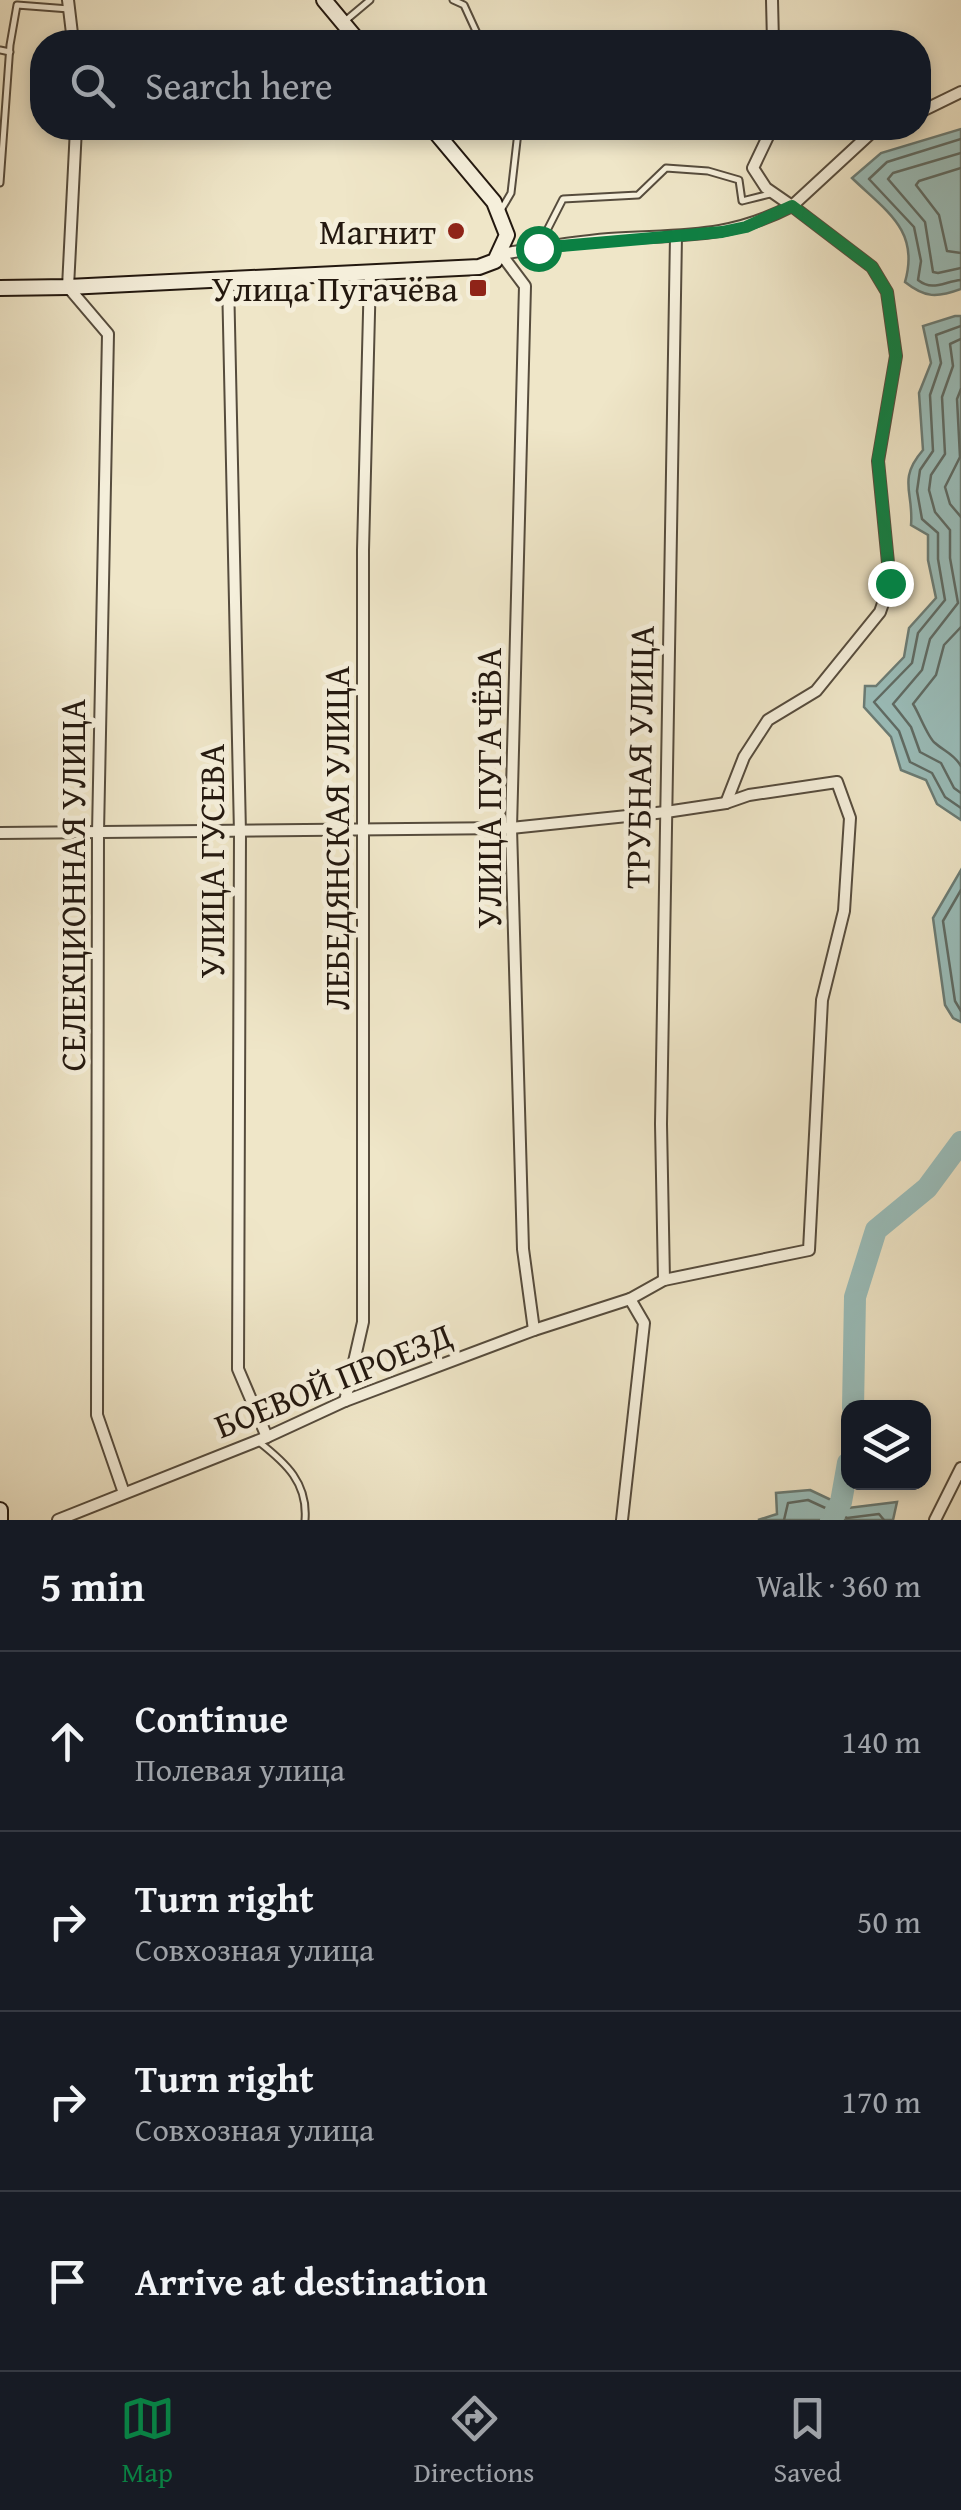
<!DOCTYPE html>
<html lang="en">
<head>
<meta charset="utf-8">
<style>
	:root { --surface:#171b24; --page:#20242c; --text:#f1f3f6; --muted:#9ea1a6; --line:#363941; --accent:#0b8043 }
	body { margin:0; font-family:"Gentium Book Plus",serif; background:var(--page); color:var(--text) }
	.controls { position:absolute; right:30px; bottom:30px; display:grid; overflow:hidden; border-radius:20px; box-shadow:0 5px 15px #0003 }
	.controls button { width:90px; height:90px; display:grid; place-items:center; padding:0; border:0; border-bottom:2px solid var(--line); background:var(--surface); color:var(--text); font:50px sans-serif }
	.stop { position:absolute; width:30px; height:30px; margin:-22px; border:8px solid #0b8043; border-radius:50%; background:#fff }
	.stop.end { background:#0b8043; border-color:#fff; box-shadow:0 2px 10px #0008 }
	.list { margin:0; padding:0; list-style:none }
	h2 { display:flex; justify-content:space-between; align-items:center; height:130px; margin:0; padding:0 40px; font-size:42px }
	h2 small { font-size:32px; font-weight:400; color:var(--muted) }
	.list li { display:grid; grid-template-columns:65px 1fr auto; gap:30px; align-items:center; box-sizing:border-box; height:180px; padding:0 40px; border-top:2px solid var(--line) }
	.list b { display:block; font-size:38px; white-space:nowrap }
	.list p { margin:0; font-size:32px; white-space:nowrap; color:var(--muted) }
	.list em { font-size:32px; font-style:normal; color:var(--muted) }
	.icon { flex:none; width:55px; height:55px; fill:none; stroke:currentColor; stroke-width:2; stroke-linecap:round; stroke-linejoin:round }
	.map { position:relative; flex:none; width:961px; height:1520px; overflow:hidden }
	.search { position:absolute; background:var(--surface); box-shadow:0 5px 15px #0003; left:30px; right:30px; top:30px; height:110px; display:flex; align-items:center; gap:25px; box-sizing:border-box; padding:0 35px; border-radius:40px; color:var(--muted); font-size:38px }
	.sheet { height:850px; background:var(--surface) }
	nav { display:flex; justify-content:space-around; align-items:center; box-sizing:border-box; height:140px; border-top:2px solid var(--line); background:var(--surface); font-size:28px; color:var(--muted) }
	nav a { display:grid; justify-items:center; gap:5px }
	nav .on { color:var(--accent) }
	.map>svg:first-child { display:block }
	.water { fill:#9abebb; stroke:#6a7c76; stroke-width:2.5 }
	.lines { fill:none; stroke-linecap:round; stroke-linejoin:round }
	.shore { stroke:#5e6b65; stroke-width:2.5 }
	.river { stroke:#9abebb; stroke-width:22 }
	.lane-casing { stroke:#564c3d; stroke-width:9 }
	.street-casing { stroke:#564c3d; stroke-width:14 }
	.secondary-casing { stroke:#23180f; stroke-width:18 }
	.lane { stroke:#f5efdb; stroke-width:5 }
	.street { stroke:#f5efdb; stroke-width:10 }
	.secondary { stroke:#f5efdb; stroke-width:14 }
	.route { stroke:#0b8043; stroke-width:12 }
	.poi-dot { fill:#8f2418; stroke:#f5efdb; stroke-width:4 }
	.labels { text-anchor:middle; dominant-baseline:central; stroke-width:10; stroke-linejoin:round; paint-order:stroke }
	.poi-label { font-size:35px; fill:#23180f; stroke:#f5efdb; text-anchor:end }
	.street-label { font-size:35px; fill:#23180f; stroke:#f5efdb }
</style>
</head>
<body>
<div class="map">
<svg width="961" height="1520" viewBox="0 0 961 1520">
	<rect width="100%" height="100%" fill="#efe6c8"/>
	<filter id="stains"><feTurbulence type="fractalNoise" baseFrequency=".002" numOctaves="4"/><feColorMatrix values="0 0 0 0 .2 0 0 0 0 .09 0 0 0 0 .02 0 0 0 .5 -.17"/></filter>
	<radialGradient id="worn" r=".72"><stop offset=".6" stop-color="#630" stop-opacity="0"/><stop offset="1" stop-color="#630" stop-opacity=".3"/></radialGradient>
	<g class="water">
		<path d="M961 129V289C937 298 925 298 905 282 920 230 886 211 852 178L881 153Z"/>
		<path d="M955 316H961V820L937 804 926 780 901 770 891 737 864 707 865 686H876L904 657 909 628 936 598 928 560V535L911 525C914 492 897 480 923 450L919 393 931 363 923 326Z"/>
		<polygon points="961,870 961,1022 953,1018 945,1005 933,918"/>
		<polygon points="810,1490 848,1508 897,1502 893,1520 758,1520 777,1514 776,1493"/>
	</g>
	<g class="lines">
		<g class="shore">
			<path d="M961 139 887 162 869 179 914 227 921 261 918 280C933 292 945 281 961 280"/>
			<polyline points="961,153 893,173 888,179 925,222 933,272 938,273 961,268"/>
			<polyline points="961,168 919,181 916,185 939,215 947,251 961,253"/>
			<polyline points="961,326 936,335 941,363 930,395 933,451 920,470 917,491 922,519 938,533 938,559 945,600 918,633 912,663 874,702 899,731 910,762 932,773 945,797 961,808"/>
			<polyline points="961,339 950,344 953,366 942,397 945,454 931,475 929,490 935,512 950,530 950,558 958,603 930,639 922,670 893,704 911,727 920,752 941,763 954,788 961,793"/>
			<polyline points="961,389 957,399 960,457 945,487 950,504 961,517"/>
			<path d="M961 627 944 645 936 675 913 704C919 713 928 738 935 743 945 752 953 753 961 766"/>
			<polyline points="961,890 943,921 955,1001 961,1011"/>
			<polyline points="784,1520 788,1503 808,1500 847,1518 879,1514 884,1520"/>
		</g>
		<g class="river">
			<polyline points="853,1408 855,1297 876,1230 927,1188 961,1142"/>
			<polyline points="831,1520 841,1502 848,1463"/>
		</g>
		<g class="lane-casing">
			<g id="lane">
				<polyline points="453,0 464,5 481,42"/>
				<polyline points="345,21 370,0"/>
				<polyline points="0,50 10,52"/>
				<polyline points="0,183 10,45 17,5 69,9"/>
				<polyline points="501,210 511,193 518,132"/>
				<polyline points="538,248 563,199 638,195 666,168 708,171 739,180 742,201 770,194"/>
				<path d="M259 1442C286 1463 308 1483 305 1520"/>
			</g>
		</g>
		<g class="street-casing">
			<g id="street">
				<polyline points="68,0 73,42"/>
				<polyline points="772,0 773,42"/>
				<polyline points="918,113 961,92"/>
				<polyline points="76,128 68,287 108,334 98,833 97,1415 124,1493"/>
				<polyline points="228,279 240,833 238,1369 267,1437"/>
				<polyline points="726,803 744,757 768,720 816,691 880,612 890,583 878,461 896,356 887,292 872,267 792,206 871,133 885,128"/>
				<polyline points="0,833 511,828 666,812 726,803 749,795 837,782 850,818 844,911 822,1000 809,1250 664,1280 630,1299 534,1330 345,1401 267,1437 58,1520"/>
				<polyline points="664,1280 661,1124 676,236"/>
				<path d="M534 1330 523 1249 511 828 525 286 501 254C537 248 573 242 609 239 680 234 726 240 792 206L766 188 753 168 772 128"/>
				<polyline points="345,1401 363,1322 363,550 370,274"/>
				<polyline points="622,1520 644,1323 630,1299"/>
				<polyline points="935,1520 961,1468"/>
			</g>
		</g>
		<g class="secondary-casing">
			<g id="secondary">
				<polyline points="324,0 359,42"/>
				<polyline points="0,288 68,287 479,267 495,261 507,235 494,202 432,128"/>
				<polyline points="0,1510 0,1520"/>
			</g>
		</g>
		<use href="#lane" class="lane"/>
		<use href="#street" class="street"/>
		<use href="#secondary" class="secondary"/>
	</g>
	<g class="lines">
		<polyline class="route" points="538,248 722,232 746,227 792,206 872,267 887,292 896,356 878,460 890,583"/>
	</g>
	<g class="poi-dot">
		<circle cx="456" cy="231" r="10"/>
		<rect x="468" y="278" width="20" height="20" rx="5"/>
	</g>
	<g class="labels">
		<g class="poi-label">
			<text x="436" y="231">Магнит</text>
			<text x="458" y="288">Улица Пугачёва</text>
		</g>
		<g class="street-label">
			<text transform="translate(639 757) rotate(-89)">ТРУБНАЯ УЛИЦА</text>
			<text transform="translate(488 788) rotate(-90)">УЛИЦА ПУГАЧЁВА</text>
			<text transform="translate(336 838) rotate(-90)">ЛЕБЕДЯНСКАЯ УЛИЦА</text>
			<text transform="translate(211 861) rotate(-90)">УЛИЦА ГУСЕВА</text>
			<text transform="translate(72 885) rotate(-90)">СЕЛЕКЦИОННАЯ УЛИЦА</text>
			<text transform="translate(333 1380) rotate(-22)">БОЕВОЙ ПРОЕЗД</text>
		</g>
	</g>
	<rect width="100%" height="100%" filter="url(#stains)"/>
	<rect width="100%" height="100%" fill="url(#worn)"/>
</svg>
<div class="controls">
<button><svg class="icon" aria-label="layers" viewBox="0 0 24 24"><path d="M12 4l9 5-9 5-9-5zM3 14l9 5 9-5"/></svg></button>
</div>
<div class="stop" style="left:538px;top:248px"></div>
<div class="stop end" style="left:890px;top:583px"></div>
<div class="search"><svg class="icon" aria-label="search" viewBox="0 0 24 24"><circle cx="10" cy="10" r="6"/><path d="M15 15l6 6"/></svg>Search here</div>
</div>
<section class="sheet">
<h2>5 min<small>Walk · 360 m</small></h2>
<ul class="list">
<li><svg class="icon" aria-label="ahead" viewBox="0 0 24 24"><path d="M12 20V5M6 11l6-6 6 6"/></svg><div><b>Continue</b><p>Полевая улица</p></div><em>140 m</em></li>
<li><svg class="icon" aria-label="right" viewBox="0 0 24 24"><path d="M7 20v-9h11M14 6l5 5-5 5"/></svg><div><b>Turn right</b><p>Совхозная улица</p></div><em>50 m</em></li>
<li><svg class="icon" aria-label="right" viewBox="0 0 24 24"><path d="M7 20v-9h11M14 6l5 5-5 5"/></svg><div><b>Turn right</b><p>Совхозная улица</p></div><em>170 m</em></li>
<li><svg class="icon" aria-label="arrive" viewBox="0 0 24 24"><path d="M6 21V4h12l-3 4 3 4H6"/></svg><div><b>Arrive at destination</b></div></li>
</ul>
</section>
<nav>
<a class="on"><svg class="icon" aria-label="map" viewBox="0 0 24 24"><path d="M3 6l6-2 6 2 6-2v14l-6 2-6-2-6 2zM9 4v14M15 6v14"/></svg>Map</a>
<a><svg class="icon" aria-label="directions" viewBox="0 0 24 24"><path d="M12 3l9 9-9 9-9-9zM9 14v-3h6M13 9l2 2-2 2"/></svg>Directions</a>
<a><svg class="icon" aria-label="saved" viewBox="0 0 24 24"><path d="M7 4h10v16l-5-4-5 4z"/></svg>Saved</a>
</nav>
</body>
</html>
